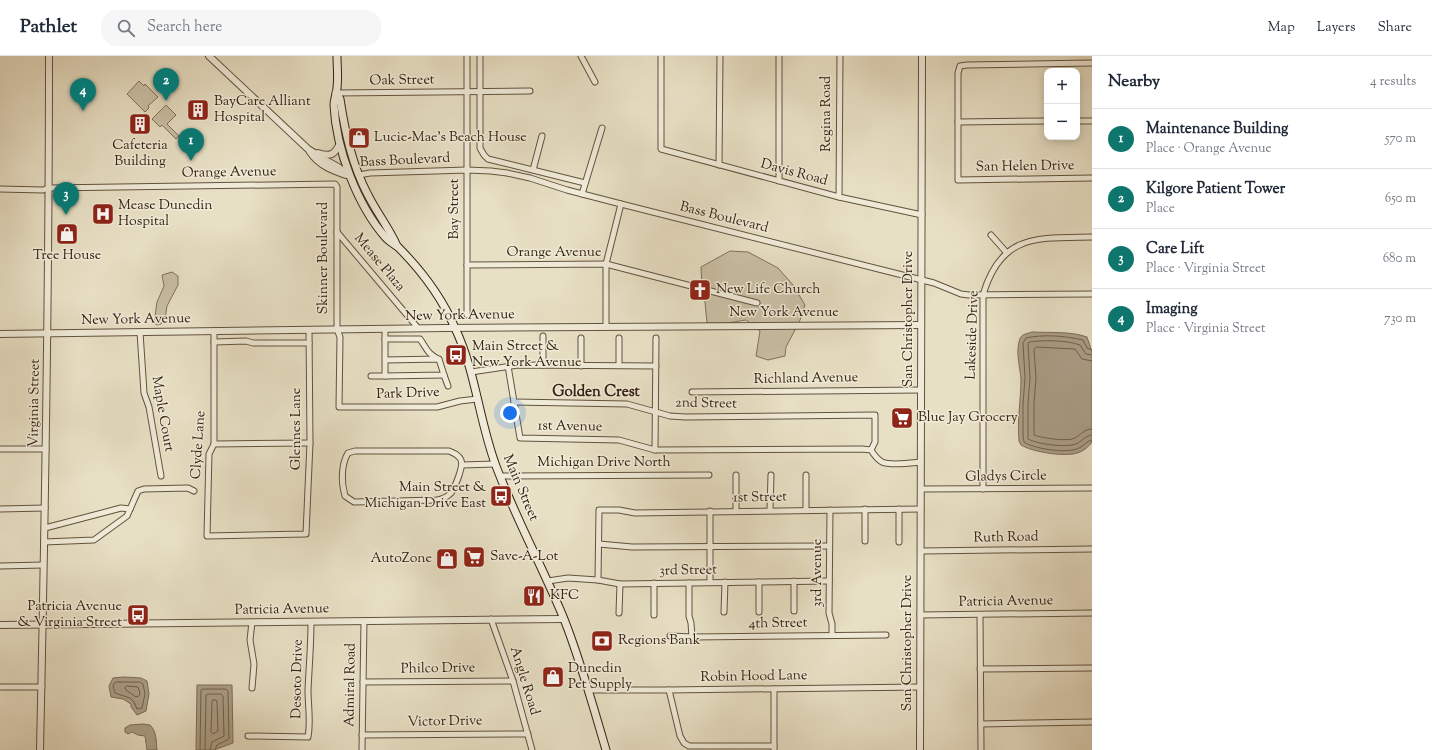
<!DOCTYPE html>
<html lang="en">
<head>
<meta charset="utf-8">
<style>
	:root { --surface:#fff; --page:#f6f6f7; --text:#1f2937; --muted:#747a83; --line:#e0e1e3; --accent:#0f766e }
	body { margin:0; font-family:"Sorts Mill Goudy",serif; background:var(--page); color:var(--text) }
	.controls { position:absolute; right:12px; top:12px; display:grid; overflow:hidden; border-radius:8px; box-shadow:0 2px 10px #0003 }
	.controls button { width:36px; height:36px; display:grid; place-items:center; padding:0; border:0; border-bottom:1px solid var(--line); background:var(--surface); color:var(--text); font:20px sans-serif }
	.you { position:absolute; left:510px; top:357px; width:14px; height:14px; margin:-10px; border:3px solid #fff; border-radius:50%; background:#1a73e8; box-shadow:0 0 0 6px #1a73e833 }
	.badge { display:grid; place-items:center; width:26px; height:26px; border-radius:50%; background:var(--accent); color:#fff; font-size:13px; font-weight:700 }
	.pin { position:absolute; translate:-50% -33px; filter:drop-shadow(0 1px 2px #0008) }
	.pin::after { content:''; position:absolute; top:21px; width:14px; height:12px; background:inherit; clip-path:polygon(0 0,100% 0,50% 100%) }
	.list { margin:0; padding:0; list-style:none }
	h2 { display:flex; justify-content:space-between; align-items:center; height:52px; margin:0; padding:0 16px; font-size:17px }
	h2 small { font-size:13px; font-weight:400; color:var(--muted) }
	.list li { display:grid; grid-template-columns:26px 1fr auto; gap:12px; align-items:center; box-sizing:border-box; height:60px; padding:0 16px; border-top:1px solid var(--line) }
	.list b { display:block; font-size:15px; white-space:nowrap }
	.list p { margin:0; font-size:13px; white-space:nowrap; color:var(--muted) }
	.list em { font-size:13px; font-style:normal; color:var(--muted) }
	.icon { flex:none; width:22px; height:22px; fill:none; stroke:currentColor; stroke-width:2; stroke-linecap:round; stroke-linejoin:round }
	.map { position:relative; flex:none; width:1092px; height:694px; overflow:hidden }
	header { display:flex; align-items:center; gap:24px; box-sizing:border-box; height:56px; padding:0 20px; background:var(--surface); border-bottom:1px solid var(--line) }
	header strong { font-size:19px }
	nav { display:flex; gap:22px; margin-inline-start:auto; font-size:14px }
	.search { width:280px; height:36px; background:var(--page); display:flex; align-items:center; gap:10px; box-sizing:border-box; padding:0 14px; border-radius:16px; color:var(--muted); font-size:15px }
	main { display:flex }
	aside { flex:1; background:var(--surface) }
	.map>svg:first-child { display:block }
	.green { fill:#cac0a6; stroke:#80715c }
	.water { fill:#ab9f88; stroke:#7c6d58 }
	.lines { fill:none; stroke-linecap:round; stroke-linejoin:round }
	.shore { stroke:#70604c; stroke-width:1 }
	.minor-casing { stroke:#62523e; stroke-width:7 }
	.tertiary-casing { stroke:#62523e; stroke-width:8 }
	.secondary-casing { stroke:#362211; stroke-width:9 }
	.minor { stroke:#f0ebd9; stroke-width:5 }
	.tertiary { stroke:#f0ebd9; stroke-width:6 }
	.secondary { stroke:#f0ebd9; stroke-width:7 }
	.labels { text-anchor:middle; dominant-baseline:central; stroke-width:3; stroke-linejoin:round; paint-order:stroke }
	.street-label { font-size:14px; fill:#362211; stroke:#f0ebd9 }
	.poi-label { font-size:14px; fill:#362211; stroke:#f0ebd9; text-anchor:start }
	.neighbourhood-label { font-size:15px; font-weight:bold; fill:#362211; stroke:#f0ebd9 }
</style>
</head>
<body>
<header>
<strong>Pathlet</strong>
<div class="search"><svg class="icon" aria-label="search" viewBox="0 0 24 24"><circle cx="10" cy="10" r="6"/><path d="M15 15l6 6"/></svg>Search here</div>
<nav><a>Map</a><a>Layers</a><a>Share</a></nav>
</header>
<main>
<div class="map">
<svg width="1092" height="694" viewBox="0 0 1092 694">
	<rect width="100%" height="100%" fill="#e8e0c5"/>
	<filter id="stains"><feTurbulence type="fractalNoise" baseFrequency=".005" numOctaves="4"/><feColorMatrix values="0 0 0 0 .2 0 0 0 0 .09 0 0 0 0 .02 0 0 0 .5 -.17"/></filter>
	<radialGradient id="worn" r=".72"><stop offset=".6" stop-color="#630" stop-opacity="0"/><stop offset="1" stop-color="#630" stop-opacity=".3"/></radialGradient>
	<g class="green">
		<polygon points="139,25 144,30 145,28 158,41 148,50 149,52 145,56 127,38"/>
		<polygon points="166,49 176,59 167,68 179,80 176,83 162,69 160,71 152,63"/>
		<polygon points="730,195 748,196 778,212 793,229 805,249 799,267 750,267 746,264 728,267 707,267 704,236 759,250 760,246 702,231 701,211"/>
		<polygon points="172,216 178,220 178,229 167,250 165,263 161,268 157,269 154,267 157,246 164,230 162,219"/>
		<polygon points="756,272 796,272 786,291 785,300 768,304 756,300 760,275"/>
	</g>
	<g class="water">
		<path d="M1032 276C1050 277 1070 275 1087 281L1092 296V386C1089 390 1085 394 1080 396 1068 402 1032 396 1021 389L1019 385C1017 364 1021 344 1021 323 1020 311 1016 298 1019 286 1020 278 1026 278 1032 276Z"/>
		<polygon points="124,621 141,622 147,625 149,638 146,655 137,659 131,651 131,648 123,643 111,641 109,630 113,622"/>
		<polygon points="197,629 232,629 233,687 214,694 196,694"/>
		<path d="M143 668 150 669C157 676 156 685 157 694H147L145 680 138 679 132 676 128 678 125 676V672L130 669Z"/>
	</g>
	<g class="lines">
		<g class="shore">
			<path d="M1092 294 1087 292 1083 284C1066 280 1043 278 1026 282L1023 287 1025 322 1023 348V379L1024 386C1034 393 1068 398 1079 392 1084 390 1086 385 1092 384"/>
			<path d="M1092 299 1086 298 1080 289C1067 284 1042 284 1029 286L1028 288 1030 322 1028 348V383C1037 388 1065 392 1076 388 1082 386 1084 380 1092 379"/>
			<path d="M1092 305 1082 303 1075 293 1036 291 1034 293 1036 322 1034 348V379C1041 382 1069 386 1075 382 1082 378 1084 373 1092 373"/>
			<polygon points="116,626 140,626 143,628 145,638 142,652 137,653 134,646 130,642 115,637 113,630"/>
			<polygon points="127,630 138,631 140,637 139,640 136,641 126,634 125,632"/>
			<polygon points="213,644 216,644 217,646 218,675 213,678 211,676 212,646"/>
			<polyline points="200,694 201,634 203,633 226,633 228,635 229,683 217,689 215,694"/>
			<polyline points="205,694 206,639 208,638 221,638 223,640 224,680 212,686 210,694"/>
		</g>
		<g class="minor-casing">
			<g id="minor">
				<polyline points="467,0 467,259"/>
				<polyline points="480,0 480,92 484,99 488,103 585,127"/>
				<polyline points="581,0 595,26"/>
				<polyline points="661,0 661,93 839,141 922,159"/>
				<polyline points="779,0 779,125"/>
				<polyline points="1092,7 967,9 960,10 958,17 958,124 1092,122"/>
				<polyline points="336,37 530,35"/>
				<polyline points="1077,65 1092,65"/>
				<polyline points="958,66 1047,65"/>
				<polyline points="719,109 720,0"/>
				<polyline points="533,114 542,80"/>
				<polyline points="359,119 370,117 467,114 491,115 507,117 530,122 567,134 621,148 934,227 961,238 969,239 1092,238"/>
				<polyline points="0,133 43,134 49,132 335,128 337,131 337,273 340,281 339,351 437,351 460,345 477,343"/>
				<polyline points="582,138 602,72"/>
				<polyline points="839,141 840,0"/>
				<polyline points="337,176 418,272"/>
				<polyline points="991,179 1007,197"/>
				<polyline points="467,209 606,208 757,247"/>
				<polyline points="606,270 606,208 621,148"/>
				<polyline points="214,275 214,388 209,398 207,480 306,478 310,387 309,274"/>
				<polyline points="140,276 144,337 149,351 161,420"/>
				<polyline points="581,282 581,310"/>
				<polyline points="619,282 619,309"/>
				<path d="M385 283H420C427 293 427 297 438 303"/>
				<polyline points="214,286 246,285 253,287 309,287"/>
				<polyline points="385,304 439,303 444,319 385,320 385,273"/>
				<polyline points="543,309 543,280"/>
				<path d="M508 310 520 382 619 384 655 394 862 393 871 394C874 399 877 403 882 406 891 410 911 407 921 406"/>
				<polyline points="471,316 518,309 656,310"/>
				<polyline points="444,319 448,330"/>
				<polyline points="371,320 385,320"/>
				<polyline points="692,336 921,334"/>
				<polyline points="514,346 627,348 670,360 685,361 875,359 875,386 871,394"/>
				<polyline points="214,388 310,387"/>
				<polyline points="0,393 46,393"/>
				<polyline points="655,394 656,282"/>
				<path d="M355 395H449C454 397 459 399 461 404 464 410 455 431 451 437 447 441 443 443 437 444L354 446 345 440C341 426 341 409 348 397Z"/>
				<polyline points="462,409 495,408"/>
				<polyline points="736,419 736,455"/>
				<polyline points="806,419 806,454"/>
				<polyline points="500,420 709,419"/>
				<polyline points="921,433 1092,432"/>
				<path d="M983 433V239C1001 177 1038 182 1092 181"/>
				<polyline points="0,453 45,452"/>
				<polyline points="865,453 865,485"/>
				<polyline points="899,453 899,486"/>
				<polyline points="770,454 771,419"/>
				<polyline points="830,454 829,557 832,568 832,579"/>
				<polyline points="45,472 121,452 130,453"/>
				<polyline points="44,486 94,484 127,460 138,435 144,433 188,432 194,435"/>
				<polyline points="599,488 632,491 829,490"/>
				<polyline points="921,495 1092,493"/>
				<polyline points="0,510 43,509"/>
				<polyline points="598,524 599,454 619,454 635,457 921,453"/>
				<polyline points="548,525 568,522 598,524 620,528 829,525"/>
				<polyline points="710,526 710,455"/>
				<polyline points="689,527 689,560 691,567 692,581"/>
				<polyline points="794,555 794,525"/>
				<polyline points="724,556 725,526"/>
				<polyline points="759,556 759,526"/>
				<polyline points="619,557 620,528"/>
				<polyline points="654,559 654,527"/>
				<polyline points="920,559 1092,557"/>
				<polyline points="980,559 981,694"/>
				<polyline points="491,563 513,625 532,694"/>
				<polyline points="252,566 250,584 254,608 252,632"/>
				<polyline points="670,580 692,581 886,579"/>
				<polyline points="980,613 1092,612"/>
				<polyline points="363,626 513,625"/>
				<polyline points="0,631 42,631"/>
				<polyline points="588,634 669,634 920,631"/>
				<polyline points="669,634 680,680 684,687 689,690 774,690"/>
				<polyline points="981,668 1092,666"/>
				<polyline points="362,679 528,678"/>
				<path d="M248 680 308 681C311 665 308 650 308 634 309 612 311 589 311 566"/>
				<polyline points="362,694 364,565"/>
				<polyline points="774,694 774,633"/>
			</g>
		</g>
		<g class="tertiary-casing">
			<g id="tertiary">
				<polyline points="209,0 308,93 327,105 338,111 350,120"/>
				<path d="M310 96C319 109 331 114 346 119"/>
				<path d="M318 97C330 101 335 99 340 87"/>
				<polyline points="0,278 446,272 921,269"/>
				<polyline points="0,569 564,563"/>
				<path d="M40 694C45 463 49 231 49 0"/>
				<polyline points="920,694 922,0"/>
			</g>
		</g>
		<g class="secondary-casing">
			<g id="secondary">
				<path d="M337 0C337 12 339 26 336 38 335 42 334 45 334 49 336 93 357 149 386 182 390 186 394 188 398 191 421 214 442 242 455 272 476 316 479 365 496 410 516 463 543 512 564 563 581 606 593 650 606 694"/>
				<path d="M336 37 340 43C345 76 352 109 368 139 377 157 389 172 397 190"/>
			</g>
		</g>
		<use href="#minor" class="minor"/>
		<use href="#tertiary" class="tertiary"/>
		<use href="#secondary" class="secondary"/>
	</g>
	<defs>
		<g id="building-square" transform="scale(1.15)"><rect x="-9" y="-9" width="18" height="18" rx="4" fill="#8f2418" stroke="#f0ebd9"/><path d="M-4-6H4V6H1V3H-1V6H-4ZM-2.5-4.3h1.7v1.8h-1.7ZM.8-4.3h1.7v1.8H.8ZM-2.5-1h1.7V.8h-1.7ZM.8-1h1.7V.8H.8Z" fill="#fff"/></g>
		<g id="shop-square" transform="scale(1.15)"><rect x="-9" y="-9" width="18" height="18" rx="4" fill="#8f2418" stroke="#f0ebd9"/><path d="M-5-2.5h2.3a2.7 3.5 0 0 1 5.4 0H5L5.5 6h-11ZM-1.5-2.5h3a1.5 2.3 0 0 0-3 0Z" fill="#fff"/></g>
		<g id="hospital-square" transform="scale(1.15)"><rect x="-9" y="-9" width="18" height="18" rx="4" fill="#8f2418" stroke="#f0ebd9"/><path d="M-5-5h3v3.5h4V-5h3V5h-3V1.5h-4V5h-3Z" fill="#fff"/></g>
		<g id="church-square" transform="scale(1.15)"><rect x="-9" y="-9" width="18" height="18" rx="4" fill="#8f2418" stroke="#f0ebd9"/><path d="M-1.2-6h2.4v3.5h3.3v2.4h-3.3V6h-2.4V-.1h-3.3v-2.4h3.3Z" fill="#fff"/></g>
		<g id="bus-square" transform="scale(1.15)"><rect x="-9" y="-9" width="18" height="18" rx="4" fill="#8f2418" stroke="#f0ebd9"/><path d="M-5-6H5V4H4V6H2V4H-2V6H-4V4H-5ZM-3.5-4V0h7V-4ZM-3.5 1.2v1.5H-2V1.2ZM2 1.2v1.5H3.5V1.2Z" fill="#fff"/></g>
		<g id="supermarket-square" transform="scale(1.15)"><rect x="-9" y="-9" width="18" height="18" rx="4" fill="#8f2418" stroke="#f0ebd9"/><path d="M-6-5.5h2.5l.6 2H6L4.5 2H-2.5L-4.4-4H-6ZM-1.5 3.2a1.3 1.3 0 1 0 .1 0ZM3 3.2a1.3 1.3 0 1 0 .1 0Z" fill="#fff"/></g>
		<g id="restaurant-square" transform="scale(1.15)"><rect x="-9" y="-9" width="18" height="18" rx="4" fill="#8f2418" stroke="#f0ebd9"/><path d="M-5-6h1v4h1v-4h1v4h1v-4h1v5L-1.5 .5V6h-2V.5L-5-1ZM5-6V6H3V1.5H1.5Q1.5-4 5-6Z" fill="#fff"/></g>
		<g id="bank-square" transform="scale(1.15)"><rect x="-9" y="-9" width="18" height="18" rx="4" fill="#8f2418" stroke="#f0ebd9"/><path d="M-6-4H6V4H-6ZM0-2.3a2.3 2.3 0 1 0 0 4.6a2.3 2.3 0 1 0 0-4.6Z" fill="#fff"/></g>
	</defs>
	<g fill-rule="evenodd">
		<use href="#building-square" x="198" y="54"/>
		<use href="#building-square" x="140" y="68"/>
		<use href="#shop-square" x="359" y="82"/>
		<use href="#hospital-square" x="103" y="158"/>
		<use href="#shop-square" x="67" y="178"/>
		<use href="#church-square" x="700" y="234"/>
		<use href="#bus-square" x="456" y="299"/>
		<use href="#supermarket-square" x="902" y="362"/>
		<use href="#bus-square" x="501" y="440"/>
		<use href="#supermarket-square" x="474" y="501"/>
		<use href="#shop-square" x="447" y="503"/>
		<use href="#restaurant-square" x="534" y="540"/>
		<use href="#bus-square" x="138" y="559"/>
		<use href="#bank-square" x="602" y="585"/>
		<use href="#shop-square" x="553" y="621"/>
	</g>
	<g class="labels">
		<g class="street-label">
			<text transform="translate(402 25) rotate(-1)">Oak Street</text>
			<text transform="translate(827 58) rotate(-90)">Regina Road</text>
			<text transform="translate(405 105) rotate(-3)">Bass Boulevard</text>
			<text transform="translate(1025 111) rotate(-1)">San Helen Drive</text>
			<text transform="translate(229 117) rotate(-1)">Orange Avenue</text>
			<text transform="translate(794 117) rotate(15)">Davis Road</text>
			<text transform="translate(455 153) rotate(-90)">Bay Street</text>
			<text transform="translate(724 162) rotate(14)">Bass Boulevard</text>
			<text x="554" y="197">Orange Avenue</text>
			<text transform="translate(324 202) rotate(-90)">Skinner Boulevard</text>
			<text transform="translate(379 207) rotate(50)">Mease Plaza</text>
			<text x="784" y="257">New York Avenue</text>
			<text transform="translate(460 260) rotate(-1)">New York Avenue</text>
			<text transform="translate(909 263) rotate(-90)">San Christopher Drive</text>
			<text transform="translate(136 264) rotate(-1)">New York Avenue</text>
			<text transform="translate(973 279) rotate(-88)">Lakeside Drive</text>
			<text transform="translate(806 323) rotate(-1)">Richland Avenue</text>
			<text transform="translate(408 338) rotate(-2)">Park Drive</text>
			<text transform="translate(35 347) rotate(-89)">Virginia Street</text>
			<text transform="translate(706 348) rotate(1)">2nd Street</text>
			<text transform="translate(162 358) rotate(80)">Maple Court</text>
			<text transform="translate(570 371) rotate(1)">1st Avenue</text>
			<text transform="translate(297 373) rotate(-90)">Glennes Lane</text>
			<text transform="translate(199 389) rotate(-86)">Clyde Lane</text>
			<text x="604" y="407">Michigan Drive North</text>
			<text transform="translate(1006 421) rotate(-1)">Gladys Circle</text>
			<text transform="translate(520 432) rotate(67)">Main Street</text>
			<text transform="translate(760 442) rotate(-1)">1st Street</text>
			<text transform="translate(1006 482) rotate(-1)">Ruth Road</text>
			<text transform="translate(688 515) rotate(-1)">3rd Street</text>
			<text transform="translate(818 517) rotate(-90)">3rd Avenue</text>
			<text transform="translate(1006 546) rotate(-1)">Patricia Avenue</text>
			<text transform="translate(282 554) rotate(-1)">Patricia Avenue</text>
			<text transform="translate(778 568) rotate(-1)">4th Street</text>
			<text transform="translate(908 587) rotate(-90)">San Christopher Drive</text>
			<text transform="translate(438 613) rotate(-1)">Philco Drive</text>
			<text transform="translate(754 621) rotate(-1)">Robin Hood Lane</text>
			<text transform="translate(298 623) rotate(-89)">Desoto Drive</text>
			<text transform="translate(524 625) rotate(73)">Angle Road</text>
			<text transform="translate(351 629) rotate(-89)">Admiral Road</text>
			<text transform="translate(445 666) rotate(-1)">Victor Drive</text>
		</g>
		<g class="poi-label">
			<text x="214" y="46">BayCare Alliant<tspan x="214" dy="16">Hospital</tspan></text>
			<text x="374" y="82">Lucie-Mae's Beach House</text>
			<text x="140" y="90" text-anchor="middle">Cafeteria<tspan x="140" dy="16">Building</tspan></text>
			<text x="118" y="150">Mease Dunedin<tspan x="118" dy="16">Hospital</tspan></text>
			<text x="67" y="200" text-anchor="middle">Tree House</text>
			<text x="716" y="234">New Life Church</text>
			<text x="472" y="291">Main Street &amp;<tspan x="472" dy="16">New York Avenue</tspan></text>
			<text x="918" y="362">Blue Jay Grocery</text>
			<text x="486" y="432" text-anchor="end">Main Street &amp;<tspan x="486" dy="16">Michigan Drive East</tspan></text>
			<text x="490" y="501">Save-A-Lot</text>
			<text x="432" y="503" text-anchor="end">AutoZone</text>
			<text x="550" y="540">KFC</text>
			<text x="122" y="551" text-anchor="end">Patricia Avenue<tspan x="122" dy="16">&amp; Virginia Street</tspan></text>
			<text x="618" y="585">Regions Bank</text>
			<text x="568" y="613">Dunedin<tspan x="568" dy="16">Pet Supply</tspan></text>
		</g>
		<g class="neighbourhood-label">
			<text x="596" y="336">Golden Crest</text>
		</g>
	</g>
	<rect width="100%" height="100%" filter="url(#stains)"/>
	<rect width="100%" height="100%" fill="url(#worn)"/>
</svg>
<div class="controls">
<button>+</button>
<button>−</button>
</div>
<div class="you"></div>
<div class="pin badge" style="left:191px;top:105px">1</div>
<div class="pin badge" style="left:166px;top:45px">2</div>
<div class="pin badge" style="left:66px;top:159px">3</div>
<div class="pin badge" style="left:83px;top:55px">4</div>
</div>
<aside>
<h2>Nearby<small>4 results</small></h2>
<ul class="list">
<li><span class="badge">1</span><div><b>Maintenance Building</b><p>Place · Orange Avenue</p></div><em>570 m</em></li>
<li><span class="badge">2</span><div><b>Kilgore Patient Tower</b><p>Place</p></div><em>650 m</em></li>
<li><span class="badge">3</span><div><b>Care Lift</b><p>Place · Virginia Street</p></div><em>680 m</em></li>
<li><span class="badge">4</span><div><b>Imaging</b><p>Place · Virginia Street</p></div><em>730 m</em></li>
</ul>
</aside>
</main>
</body>
</html>
